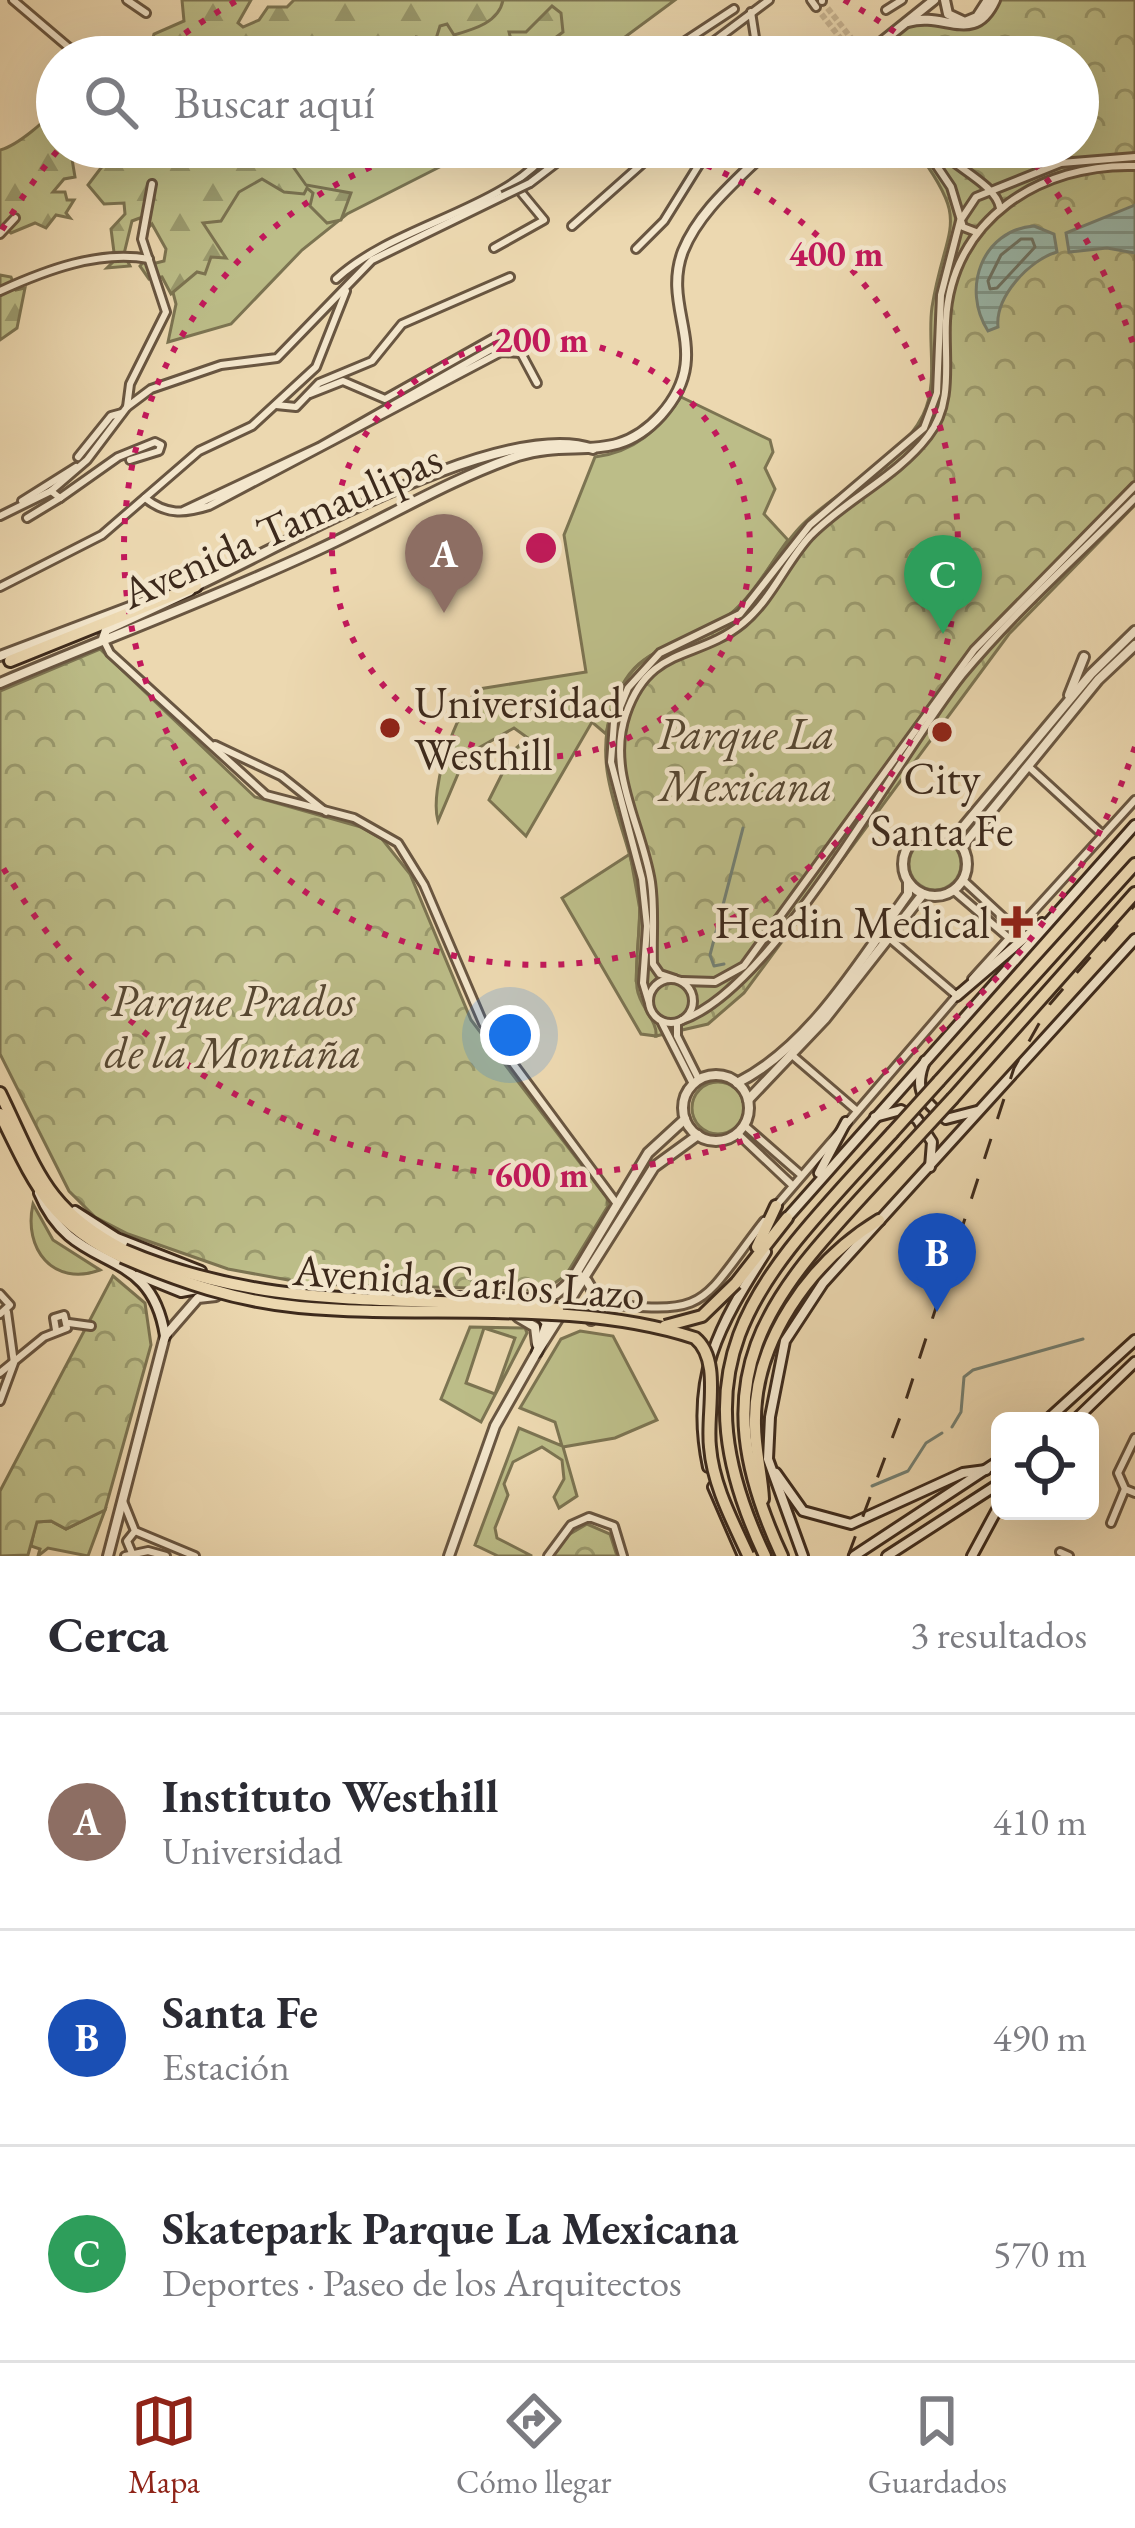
<!DOCTYPE html>
<html lang="es">
<head>
<meta charset="utf-8">
<style>
	:root { --surface:#fff; --page:#f7f7f7; --text:#2b2b33; --muted:#7c7c81; --line:#e1e1e2; --accent:#8f2418 }
	body { margin:0; font-family:"EB Garamond",serif; background:var(--page); color:var(--text) }
	.controls { position:absolute; right:36px; bottom:36px; display:grid; overflow:hidden; border-radius:18px; box-shadow:0 12px 48px #0002 }
	.controls button { width:108px; height:108px; display:grid; place-items:center; padding:0; border:0; border-bottom:3px solid var(--line); background:var(--surface); color:var(--text); font:60px sans-serif }
	.you { position:absolute; left:510px; top:1035px; width:42px; height:42px; margin:-30px; border:9px solid #fff; border-radius:50%; background:#1a73e8; box-shadow:0 0 0 18px #1a73e833 }
	.badge { display:grid; place-items:center; width:78px; height:78px; border-radius:50%; background:var(--accent); color:#fff; font-size:39px; font-weight:700 }
	.pin { position:absolute; translate:-50% -99px; filter:drop-shadow(0 3px 6px #0008) }
	.pin::after { content:''; position:absolute; top:63px; width:42px; height:36px; background:inherit; clip-path:polygon(0 0,100% 0,50% 100%) }
	.list { margin:0; padding:0; list-style:none }
	h2 { display:flex; justify-content:space-between; align-items:center; height:156px; margin:0; padding:0 48px; font-size:51px }
	h2 small { font-size:39px; font-weight:400; color:var(--muted) }
	.list li { display:grid; grid-template-columns:78px 1fr auto; gap:36px; align-items:center; box-sizing:border-box; height:216px; padding:0 48px; border-top:3px solid var(--line) }
	.list b { display:block; font-size:45px; white-space:nowrap }
	.list p { margin:0; font-size:39px; white-space:nowrap; color:var(--muted) }
	.list em { font-size:39px; font-style:normal; color:var(--muted) }
	.icon { flex:none; width:66px; height:66px; fill:none; stroke:currentColor; stroke-width:2; stroke-linecap:round; stroke-linejoin:round }
	.map { position:relative; flex:none; width:1135px; height:1556px; overflow:hidden }
	.search { position:absolute; background:var(--surface); box-shadow:0 12px 48px #0002; left:36px; right:36px; top:36px; height:132px; display:flex; align-items:center; gap:30px; box-sizing:border-box; padding:0 42px; border-radius:66px; color:var(--muted); font-size:45px }
	.sheet { height:804px; background:var(--surface) }
	nav { display:flex; justify-content:space-around; align-items:center; box-sizing:border-box; height:168px; border-top:3px solid var(--line); background:var(--surface); font-size:33px; color:var(--muted) }
	nav a { display:grid; justify-items:center; gap:6px }
	nav .on { color:var(--accent) }
	.map>svg:first-child { display:block }
	.green { fill:#bcbd88; stroke:#7c7452; stroke-width:3; fill-rule:evenodd }
	.forest { fill:url(#forest-firs); stroke:#7c7452; stroke-width:3 }
	.park { fill:url(#park-crowns); stroke:#7c7452; stroke-width:3 }
	.water { fill:url(#water-rules); stroke:#748073; stroke-width:3 }
	.lines { fill:none; stroke-linecap:round; stroke-linejoin:round }
	.shore { stroke:#6b7264; stroke-width:3 }
	.stream { stroke:#748073; stroke-width:3 }
	.minor-tunnel { stroke:#c9b592; stroke-width:6; stroke-dasharray:6 3; stroke-linecap:butt }
	.minor-casing { stroke:#695641; stroke-width:12 }
	.tertiary-casing { stroke:#695641; stroke-width:14 }
	.secondary-casing { stroke:#3d2a1c; stroke-width:14 }
	.motorway-casing { stroke:#3d2a1c; stroke-width:16 }
	.minor { stroke:#f3e6cc; stroke-width:6 }
	.tertiary { stroke:#f3e6cc; stroke-width:8 }
	.secondary { stroke:#f3e6cc; stroke-width:8 }
	.motorway { stroke:#ecd8b0; stroke-width:10 }
	.rail { stroke:#3d2a1c; stroke-width:3; stroke-dasharray:21 21; stroke-linecap:butt }
	.minor-bridge-casing { stroke:#695641; stroke-width:12; stroke-linecap:butt }
	.motorway-bridge-casing { stroke:#3d2a1c; stroke-width:16; stroke-linecap:butt }
	.minor-bridge { stroke:#f3e6cc; stroke-width:6 }
	.motorway-bridge { stroke:#ecd8b0; stroke-width:10 }
	.ring { fill:none; stroke:#c2185b; stroke-width:6; stroke-dasharray:6 12 }
	.poi-dot { fill:#8f2418; stroke:#f3e6cc; stroke-width:4.5 }
	.labels { text-anchor:middle; dominant-baseline:central; stroke-width:9; stroke-linejoin:round; paint-order:stroke }
	.street-label { font-size:45px; fill:#3d2a1c; stroke:#f3e6cc }
	.poi-label { font-size:45px; fill:#3d2a1c; stroke:#f3e6cc; text-anchor:start }
	.park-label { font-size:45px; font-style:italic; fill:#564732; stroke:#f3e6cc }
	.centre { fill:#c2185b; stroke:#f3e6cc; stroke-width:6 }
	.ring-label { font-size:36px; text-anchor:middle; font-weight:bold; fill:#c2185b; stroke:#f3e6cc; stroke-width:9; stroke-linejoin:round; paint-order:stroke }
</style>
</head>
<body>
<div class="map">
<svg width="1135" height="1556" viewBox="0 0 1135 1556">
	<defs>
		<pattern id="forest-firs" width="22" height="20" patternUnits="userSpaceOnUse" patternTransform="scale(3)"><rect width="22" height="20" fill="#bcbd88"/><path d="M5 1l3.5 6h-7zM16 11l3.5 6h-7z" fill="#9a9a6e"/></pattern>
		<pattern id="park-crowns" width="20" height="18" patternUnits="userSpaceOnUse" patternTransform="scale(3)"><rect width="20" height="18" fill="#bcbd88"/><path d="M2 6a3 3 0 1 1 6 0M12 15a3 3 0 1 1 6 0" fill="none" stroke="#9a9a6e"/></pattern>
		<pattern id="water-rules" width="6" height="5" patternUnits="userSpaceOnUse" patternTransform="scale(3)"><rect width="6" height="5" fill="#99b9ad"/><path d="M0 2.5h6" fill="none" stroke="#7e978c"/></pattern>
	</defs>
	<rect width="100%" height="100%" fill="#ecd8b0"/>
	<filter id="stains"><feTurbulence type="fractalNoise" baseFrequency=".00167" numOctaves="4"/><feColorMatrix values="0 0 0 0 .2 0 0 0 0 .09 0 0 0 0 .02 0 0 0 .5 -.17"/></filter>
	<radialGradient id="worn" r=".72"><stop offset=".6" stop-color="#630" stop-opacity="0"/><stop offset="1" stop-color="#630" stop-opacity=".3"/></radialGradient>
	<g class="green">
		<polygon points="442,0 675,0 598,57 352,57"/>
		<polygon points="245,147 479,147 347,214 302,250 231,324 168,342 176,304 169,277"/>
		<path d="M681 397 770 440 773 452 765 468 775 489 764 514 788 540C770 564 753 596 729 615 672 659 625 635 606 734L592 722 526 836 489 800 514 750 528 738 514 728 466 755 438 821C429 790 455 711 479 689L586 672 564 535 595 457C634 452 659 430 681 397Z"/>
		<circle cx="935" cy="864" r="26"/>
		<polygon points="630,854 640,910 636,981 657,1027 656,1036 641,1034 562,898"/>
		<circle cx="718" cy="1108" r="26"/>
		<path d="M33 1204 53 1240 100 1270C53 1287 23 1249 33 1204Z"/>
		<path d="M470 1327 525 1328 527 1333 481 1422 441 1399ZM484 1328 515 1338 495 1394 466 1383Z"/>
		<polygon points="580,1331 613,1336 657,1420 615,1438 563,1447 577,1496 559,1508 554,1497 564,1479 562,1460 542,1447 513,1462 504,1484 508,1495 495,1528 497,1538 532,1556 498,1556 475,1545 519,1428 562,1446 555,1422 520,1408 561,1339"/>
		<polygon points="105,1510 88,1556 48,1548 38,1556 40,1549 31,1546 36,1522 51,1521 66,1529"/>
	</g>
	<g class="forest">
		<path d="M182 0H251L238 23 243 27 259 20 268 7H287L294 0H503C499 22 475 29 454 35L447 24 440 26 435 42 416 37 407 46 410 57H139L149 51 154 34 184 21Z"/>
		<polygon points="552,6 561,13 563,32 555,38 556,57 441,57 453,50 474,52 478,43 501,49 511,40 509,32 526,32"/>
		<path d="M57 103V147H94L85 154 71 153 75 177 64 179 53 192H65L67 200H74L66 213 70 218 56 215 46 228 35 223 11 233 0 225V150C16 146 51 119 57 103Z"/>
		<polygon points="119,147 279,147 306,185 351,193 341,220 327,223 310,206 313,193 307,188 304,194 284,192 262,179 239,192 221,221 203,223 226,258 211,257 205,274 197,272 171,294 162,277 149,279 140,266 147,258 152,264 164,261 166,249 152,224 146,230 140,218 132,221 124,254 130,266 107,268 115,260 111,229 125,214 124,203 104,204 88,185 107,160 121,153"/>
		<polygon points="0,275 11,277 16,290 25,288 17,328 0,340"/>
	</g>
	<g class="park">
		<path d="M998 0H1135V505L1009 634 744 993 708 1024 656 1036C658 1021 639 1006 637 988 634 958 642 927 639 897 631 833 590 775 612 710 636 639 677 653 727 617 758 594 775 552 802 525 838 489 900 462 923 415 939 383 927 341 932 307 946 221 973 226 914 147H1078V57H867L911 22C949 20 976 43 998 0Z"/>
		<polygon points="100,649 255,797 361,827 382,839 410,874 471,1020 607,1198 608,1206 566,1275 545,1290 310,1284 228,1269 128,1234 95,1217 69,1191 0,1054 0,691"/>
		<polygon points="113,1276 145,1303 151,1345 105,1510 66,1529 51,1521 37,1522 28,1555 0,1556 0,1491"/>
		<polygon points="587,1524 610,1534 617,1556 552,1556 563,1538"/>
	</g>
	<g class="water">
		<polygon points="1135,205 1135,253 1107,248 1069,252 1066,233"/>
		<path d="M1034 226 1054 234 1057 252C1029 260 995 297 998 327L988 331C961 289 982 230 1034 226Z"/>
	</g>
	<g class="lines">
		<polygon class="shore" points="1021,239 1032,239 1035,247 997,288 990,289 988,281 1001,255"/>
		<g class="stream">
			<polyline points="724,964 714,966 710,955 743,828"/>
			<polyline points="952,1427 961,1412 964,1377 973,1370 1083,1339"/>
			<polyline points="872,1486 908,1471 926,1443 942,1433"/>
		</g>
		<g class="minor-tunnel">
			<polyline points="822,1 866,57"/>
			<polyline points="816,7 855,57"/>
		</g>
		<g class="minor-casing">
			<g id="minor">
				<polyline points="13,0 80,57"/>
				<polyline points="127,0 146,13"/>
				<polyline points="811,0 816,7"/>
				<polyline points="822,0 822,1"/>
				<polyline points="886,10 902,0"/>
				<polyline points="751,12 758,57"/>
				<polyline points="661,57 734,9"/>
				<polyline points="693,57 769,0"/>
				<polyline points="924,147 951,187 963,227 976,232"/>
				<path d="M937 147C953 167 996 184 1000 208"/>
				<polyline points="530,183 577,147"/>
				<polyline points="572,226 661,147"/>
				<polyline points="0,234 15,218"/>
				<polyline points="494,248 544,220 515,185"/>
				<polyline points="636,249 664,221 710,147"/>
				<path d="M336 279C397 223 505 211 552 147"/>
				<path d="M0 291C46 270 99 250 149 259"/>
				<polyline points="521,353 537,383"/>
				<polyline points="310,394 343,381 385,399 506,331"/>
				<polyline points="276,405 296,407 319,383 372,361 402,324 510,277"/>
				<polyline points="127,407 130,384 166,312 142,239 152,184"/>
				<polyline points="78,457 111,416 122,413"/>
				<polyline points="51,491 60,498 118,457 155,442 161,445 159,451 130,460"/>
				<path d="M145 498C166 515 184 514 209 506L501 352 521 353 526 345 518 337 509 339 319 447 183 511"/>
				<polyline points="22,501 76,467"/>
				<polyline points="0,516 51,491 87,460 127,407 151,389 221,365 277,358 372,260 503,196"/>
				<polyline points="27,518 60,498"/>
				<polyline points="0,587 102,535 199,451 252,426 316,367 346,291"/>
				<polyline points="103,639 110,653 266,795 354,818 398,843 424,885 483,1023 617,1204"/>
				<polyline points="215,745 281,776 326,812"/>
				<polyline points="1028,766 1103,835"/>
				<polyline points="963,880 1017,930"/>
				<polyline points="953,890 1009,938"/>
				<polyline points="888,937 957,996"/>
				<path d="M675 979 660 974 653 964C652 936 655 910 651 882 642 825 606 772 626 714 650 644 697 661 743 623 771 600 786 562 810 536 846 499 897 477 928 436 954 403 944 360 946 321 951 219 1041 163 1135 166"/>
				<polyline points="972,979 1135,800"/>
				<circle cx="671" cy="1001" r="22"/>
				<polyline points="682,981 715,982 744,966 974,650 1135,486"/>
				<polyline points="649,1003 643,983 647,926 642,879 611,762 614,722 628,688 660,653 740,614 810,525 924,428 937,393 941,295 960,221 976,197 1061,163 1135,157"/>
				<path d="M682 1020C774 989 896 758 962 675 1015 611 1077 557 1135 498"/>
				<polyline points="662,1023 693,1084"/>
				<polyline points="677,1023 677,1036 699,1080"/>
				<polyline points="792,1055 856,1110"/>
				<polyline points="744,1125 800,1174"/>
				<polyline points="737,1133 791,1184"/>
				<polyline points="776,1206 959,993"/>
				<polyline points="0,1294 10,1305 0,1314"/>
				<path d="M600 1303C711 1316 699 1305 764 1221"/>
				<polyline points="69,1323 91,1326"/>
				<polyline points="0,1373 44,1337 67,1328 64,1315 54,1318 56,1330"/>
				<polyline points="0,1401 14,1363 7,1312"/>
				<polyline points="1135,1438 1118,1473 1125,1489 1135,1493"/>
				<polyline points="123,1501 135,1531 195,1556"/>
				<polyline points="1111,1523 1125,1489"/>
				<polyline points="1060,1552 1069,1556"/>
				<polyline points="132,1553 127,1541 135,1531"/>
				<polyline points="125,1556 148,1551 166,1556"/>
				<polyline points="548,1556 571,1525 589,1517 614,1526 623,1556"/>
			</g>
		</g>
		<g class="tertiary-casing">
			<g id="tertiary">
				<polyline points="945,0 948,14 965,22 977,17 988,0"/>
				<path d="M908 22C945 11 974 46 995 0"/>
				<polyline points="863,57 934,0"/>
				<path d="M196 586C286 545 503 417 593 449"/>
				<polyline points="103,639 106,630 190,591"/>
				<polyline points="0,656 164,594"/>
				<path d="M0 683C104 639 209 600 311 553 380 522 446 481 518 456 573 438 615 466 661 415 716 353 660 311 683 251 700 209 739 179 770 147"/>
				<polyline points="1069,695 1084,657"/>
				<circle cx="935" cy="864" r="32"/>
				<polyline points="954,838 1091,674 1135,631"/>
				<polyline points="962,847 1098,680 1135,645"/>
				<circle cx="716" cy="1108" r="33"/>
				<path d="M737 1083C811 1046 861 959 908 894V882"/>
				<polyline points="748,1100 825,1019 923,894"/>
				<polyline points="587,1281 600,1303 589,1309 591,1320"/>
				<polyline points="525,1299 556,1294 572,1280 648,1153 685,1119"/>
				<polyline points="518,1317 535,1327 537,1344"/>
				<polyline points="108,1556 165,1336 198,1298 216,1296"/>
				<polyline points="449,1556 495,1426 537,1352 654,1167 698,1135"/>
			</g>
		</g>
		<g class="secondary-casing">
			<g id="secondary">
				<polyline points="957,996 1042,923"/>
				<path d="M925 1061C913 1090 923 1101 946 1119L977 1111"/>
				<polyline points="875,1117 901,1110 917,1119 932,1142 930,1167"/>
				<polyline points="819,1173 846,1122"/>
				<path d="M39 1193C74 1278 150 1240 165 1336"/>
				<polyline points="75,1211 117,1238 201,1271"/>
				<polyline points="786,1219 1135,825"/>
				<polyline points="139,1275 181,1292 203,1288"/>
				<polyline points="382,1295 525,1299 547,1323 537,1352"/>
				<polyline points="1046,1421 1135,1340"/>
				<polyline points="1074,1421 1135,1362"/>
				<path d="M708 1467C689 1377 719 1326 766 1252"/>
				<polyline points="776,1473 803,1511 851,1524 963,1473 986,1470"/>
				<polyline points="713,1487 743,1556"/>
				<polyline points="803,1556 768,1459 770,1417 785,1341 823,1283 1135,939"/>
				<polyline points="854,1556 1000,1460"/>
				<polyline points="887,1556 1000,1483"/>
				<polyline points="972,1556 1000,1504"/>
			</g>
		</g>
		<g class="motorway-casing">
			<g id="motorway">
				<polyline points="10,661 196,586"/>
				<polyline points="939,1081 1135,864"/>
				<path d="M0 1093C38 1171 44 1208 124 1250"/>
				<polyline points="953,1098 1135,893"/>
				<path d="M0 1114C34 1183 49 1223 122 1257"/>
				<polyline points="757,1247 776,1206"/>
				<polyline points="736,1283 787,1218"/>
				<path d="M763 1499C762 1475 755 1450 755 1425 753 1342 810 1262 879 1220"/>
				<path d="M765 1556C670 1355 762 1276 892 1133"/>
				<path d="M782 1556C690 1359 780 1287 907 1148"/>
			</g>
		</g>
		<use href="#minor" class="minor"/>
		<use href="#tertiary" class="tertiary"/>
		<use href="#secondary" class="secondary"/>
		<use href="#motorway" class="motorway"/>
		<polyline class="rail" points="848,1556 902,1412 1014,1068 1050,1004 1135,905"/>
		<g class="minor-bridge-casing">
			<polyline id="minor-bridge" points="503,196 530,183"/>
		</g>
		<g class="motorway-bridge-casing">
			<g id="motorway-bridge">
				<polyline points="892,1133 939,1081"/>
				<polyline points="907,1148 953,1098"/>
				<path d="M124 1250C276 1315 401 1293 558 1309"/>
				<path d="M122 1257C180 1282 236 1301 299 1307 424 1319 574 1298 695 1338 722 1360 706 1413 710 1447 713 1485 732 1520 748 1555"/>
				<polyline points="665,1326 702,1316 736,1283"/>
			</g>
		</g>
		<use href="#minor-bridge" class="minor-bridge"/>
		<use href="#motorway-bridge" class="motorway-bridge"/>
	</g>
	<g class="ring">
		<circle cx="541" cy="548" r="209"/>
		<path d="M656 147A417 417 0 1 1 426 147"/>
		<path d="M1135 747A626 626 0 0 1 2 866M2 230A626 626 0 0 1 58 150M156 55A626 626 0 0 1 238 0M844 0A626 626 0 0 1 926 55M1024 150A626 626 0 0 1 1135 349"/>
	</g>
	<g class="poi-dot">
		<circle cx="390" cy="728" r="12"/>
		<circle cx="942" cy="732" r="12"/>
		<path d="M1011 904h12v12h12v12h-12v12h-12v-12h-12v-12h12z"/>
	</g>
	<g class="labels">
		<g class="street-label">
			<text transform="translate(281 525) rotate(-24)">Avenida Tamaulipas</text>
			<text transform="translate(469 1281) rotate(4)">Avenida Carlos Lazo</text>
		</g>
		<g class="poi-label">
			<text x="414" y="702">Universidad<tspan x="414" dy="52">Westhill</tspan></text>
			<text x="942" y="778" text-anchor="middle">City<tspan x="942" dy="52">Santa Fe</tspan></text>
			<text x="990" y="922" text-anchor="end">Headin Medical</text>
		</g>
		<g class="park-label">
			<text x="746" y="733">Parque La<tspan x="746" dy="52">Mexicana</tspan></text>
			<text x="233" y="1000">Parque Prados<tspan x="233" dy="52">de la Montaña</tspan></text>
		</g>
	</g>
	<circle cx="541" cy="548" r="18" class="centre"/>
	<g class="ring-label">
		<text x="836" y="266">400 m</text>
		<text x="541" y="352">200 m</text>
		<text x="541" y="1187">600 m</text>
	</g>
	<rect width="100%" height="100%" filter="url(#stains)"/>
	<rect width="100%" height="100%" fill="url(#worn)"/>
</svg>
<div class="controls">
<button><svg class="icon" aria-label="locate" viewBox="0 0 24 24"><circle cx="12" cy="12" r="6"/><path d="M12 2v4M12 18v4M2 12h4M18 12h4"/></svg></button>
</div>
<div class="you"></div>
<div class="pin badge" style="left:444px;top:613px;background:#8d6e63">A</div>
<div class="pin badge" style="left:937px;top:1312px;background:#1a4fb4">B</div>
<div class="pin badge" style="left:943px;top:634px;background:#2e9e5b">C</div>
<div class="search"><svg class="icon" aria-label="search" viewBox="0 0 24 24"><circle cx="10" cy="10" r="6"/><path d="M15 15l6 6"/></svg>Buscar aquí</div>
</div>
<section class="sheet">
<h2>Cerca<small>3 resultados</small></h2>
<ul class="list">
<li><span class="badge" style="background:#8d6e63">A</span><div><b>Instituto Westhill</b><p>Universidad</p></div><em>410 m</em></li>
<li><span class="badge" style="background:#1a4fb4">B</span><div><b>Santa Fe</b><p>Estación</p></div><em>490 m</em></li>
<li><span class="badge" style="background:#2e9e5b">C</span><div><b>Skatepark Parque La Mexicana</b><p>Deportes · Paseo de los Arquitectos</p></div><em>570 m</em></li>
</ul>
</section>
<nav>
<a class="on"><svg class="icon" aria-label="map" viewBox="0 0 24 24"><path d="M3 6l6-2 6 2 6-2v14l-6 2-6-2-6 2zM9 4v14M15 6v14"/></svg>Mapa</a>
<a><svg class="icon" aria-label="directions" viewBox="0 0 24 24"><path d="M12 3l9 9-9 9-9-9zM9 14v-3h6M13 9l2 2-2 2"/></svg>Cómo llegar</a>
<a><svg class="icon" aria-label="saved" viewBox="0 0 24 24"><path d="M7 4h10v16l-5-4-5 4z"/></svg>Guardados</a>
</nav>
</body>
</html>
